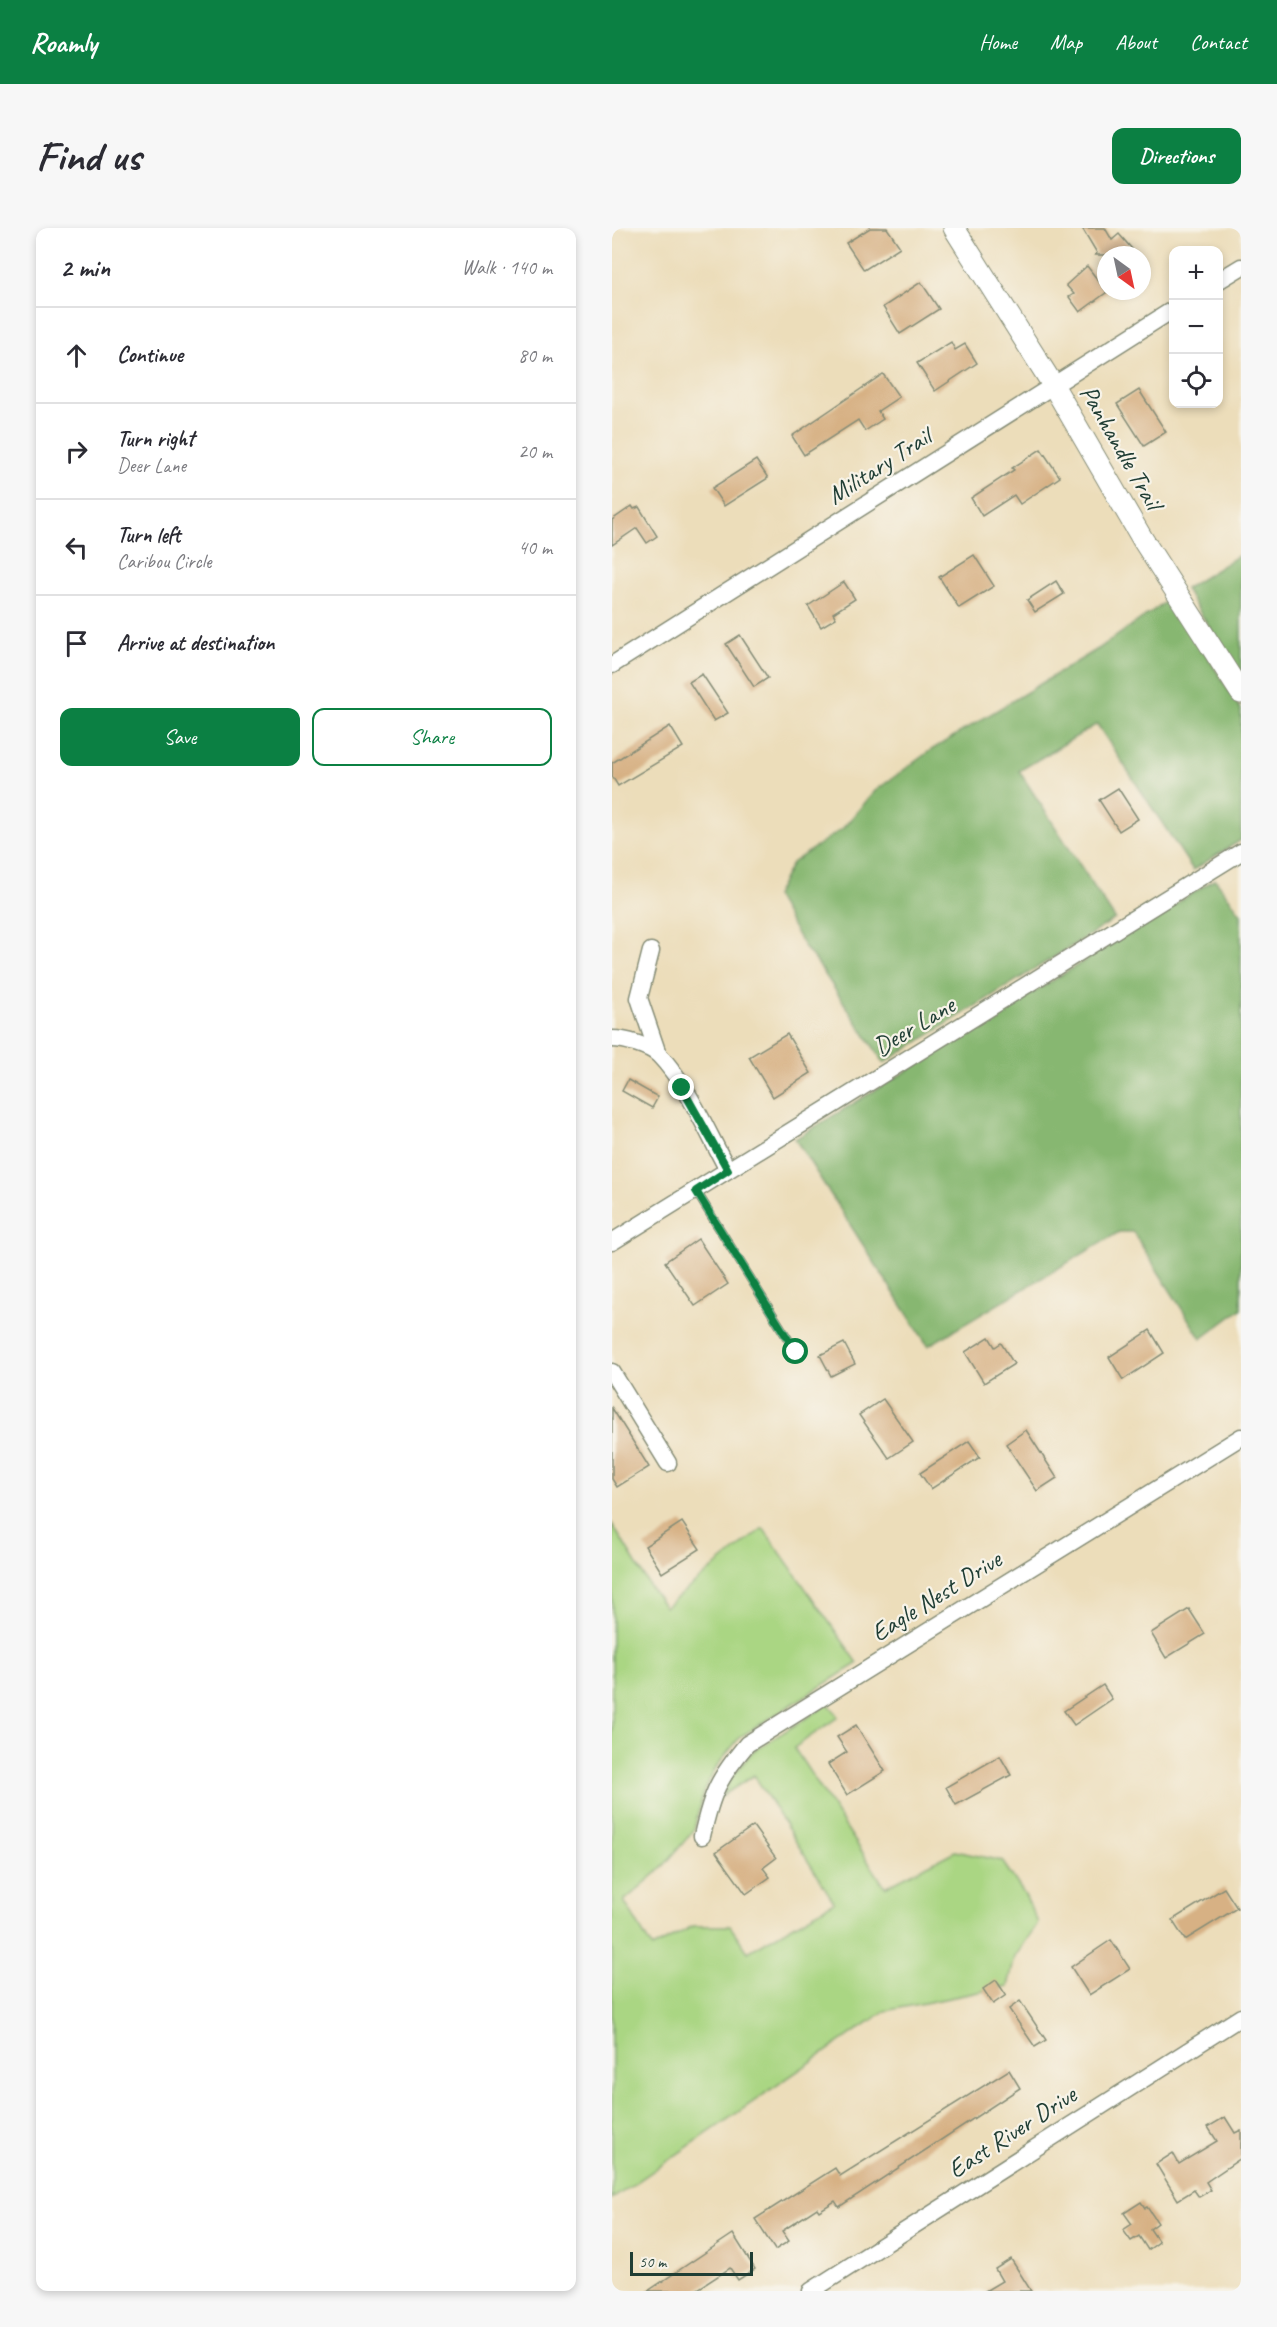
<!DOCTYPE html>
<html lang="en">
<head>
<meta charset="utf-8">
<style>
	:root { --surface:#fff; --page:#f7f7f7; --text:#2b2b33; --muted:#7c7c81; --line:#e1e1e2; --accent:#0b8043 }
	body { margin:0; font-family:Caveat,sans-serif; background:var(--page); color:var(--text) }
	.controls { position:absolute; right:18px; top:18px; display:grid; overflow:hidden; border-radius:12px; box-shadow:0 3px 9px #0003 }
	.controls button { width:54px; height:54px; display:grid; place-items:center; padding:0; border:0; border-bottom:2px solid var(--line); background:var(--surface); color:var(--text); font:30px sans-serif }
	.compass { position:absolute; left:485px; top:18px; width:54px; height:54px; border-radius:50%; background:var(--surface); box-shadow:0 3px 9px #0003; rotate:147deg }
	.scale { position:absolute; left:18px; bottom:15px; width:123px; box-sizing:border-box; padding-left:6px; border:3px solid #1f3d34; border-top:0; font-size:16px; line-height:21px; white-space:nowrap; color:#1f3d34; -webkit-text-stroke:4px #f7f3e8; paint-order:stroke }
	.stop { position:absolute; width:18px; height:18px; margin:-14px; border:4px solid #0b8043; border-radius:50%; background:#fff }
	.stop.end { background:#0b8043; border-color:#fff; box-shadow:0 2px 6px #0008 }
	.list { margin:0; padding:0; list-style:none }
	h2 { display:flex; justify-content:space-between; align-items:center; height:78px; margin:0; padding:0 24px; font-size:26px }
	h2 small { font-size:20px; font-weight:400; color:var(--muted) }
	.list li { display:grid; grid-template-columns:39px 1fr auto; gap:18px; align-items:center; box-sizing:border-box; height:96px; padding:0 24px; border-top:2px solid var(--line) }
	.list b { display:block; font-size:22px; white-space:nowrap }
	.list p { margin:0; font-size:20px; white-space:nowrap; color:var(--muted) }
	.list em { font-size:20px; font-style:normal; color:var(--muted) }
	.actions { display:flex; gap:12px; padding:18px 24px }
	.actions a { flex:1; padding:14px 0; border:2px solid var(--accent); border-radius:12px; text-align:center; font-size:21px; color:var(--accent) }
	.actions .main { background:var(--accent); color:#fff }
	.icon { flex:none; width:33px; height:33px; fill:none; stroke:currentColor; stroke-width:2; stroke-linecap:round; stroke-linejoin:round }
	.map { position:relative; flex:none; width:629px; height:2063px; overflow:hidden; border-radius:12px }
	header { display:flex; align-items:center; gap:36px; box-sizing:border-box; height:84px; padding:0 30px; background:var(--accent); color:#fff }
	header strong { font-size:28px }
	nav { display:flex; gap:33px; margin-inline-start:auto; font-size:21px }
	.intro { display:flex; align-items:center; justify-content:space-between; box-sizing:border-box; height:144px; padding:0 36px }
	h1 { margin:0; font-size:42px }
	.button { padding:15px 27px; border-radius:12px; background:var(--accent); color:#fff; font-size:21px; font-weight:700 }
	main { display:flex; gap:36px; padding:0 36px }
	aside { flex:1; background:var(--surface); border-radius:12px; box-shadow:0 3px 9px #0003 }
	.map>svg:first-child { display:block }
	.green { fill:#aad683; stroke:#648a5c; stroke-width:1.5 }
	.forest { fill:#87b771; stroke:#537a52; stroke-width:1.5 }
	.building { fill:#d7b184 }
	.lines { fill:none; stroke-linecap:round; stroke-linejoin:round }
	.service-casing { stroke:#868d77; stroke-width:10 }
	.minor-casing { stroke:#868d77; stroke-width:19 }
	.tertiary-casing { stroke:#868d77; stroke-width:23 }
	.service { stroke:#fff; stroke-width:8 }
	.minor { stroke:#fff; stroke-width:16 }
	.tertiary { stroke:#fff; stroke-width:21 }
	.route { stroke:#0b8043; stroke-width:8 }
	.labels { text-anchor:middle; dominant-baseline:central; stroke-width:4.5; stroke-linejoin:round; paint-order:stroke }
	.street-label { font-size:26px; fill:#1f3d34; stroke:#f7f3e8 }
</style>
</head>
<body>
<header>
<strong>Roamly</strong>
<nav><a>Home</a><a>Map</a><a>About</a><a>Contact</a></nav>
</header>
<div class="intro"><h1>Find us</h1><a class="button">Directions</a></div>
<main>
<aside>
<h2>2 min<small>Walk · 140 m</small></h2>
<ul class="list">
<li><svg class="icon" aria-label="ahead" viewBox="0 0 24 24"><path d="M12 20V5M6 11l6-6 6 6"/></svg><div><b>Continue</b></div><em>80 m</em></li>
<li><svg class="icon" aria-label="right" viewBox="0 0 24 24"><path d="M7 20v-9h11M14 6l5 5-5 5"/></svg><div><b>Turn right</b><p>Deer Lane</p></div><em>20 m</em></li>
<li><svg class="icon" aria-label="left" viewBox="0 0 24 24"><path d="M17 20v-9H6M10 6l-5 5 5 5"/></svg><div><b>Turn left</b><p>Caribou Circle</p></div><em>40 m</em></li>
<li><svg class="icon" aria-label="arrive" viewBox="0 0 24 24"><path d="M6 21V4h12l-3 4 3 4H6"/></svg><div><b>Arrive at destination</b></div></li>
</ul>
<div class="actions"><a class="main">Save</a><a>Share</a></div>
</aside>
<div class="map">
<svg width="629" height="2063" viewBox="0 0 629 2063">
	<rect width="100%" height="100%" fill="#f7f3e8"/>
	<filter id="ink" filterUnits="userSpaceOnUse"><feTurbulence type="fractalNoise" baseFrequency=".0167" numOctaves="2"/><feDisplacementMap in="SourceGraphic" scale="12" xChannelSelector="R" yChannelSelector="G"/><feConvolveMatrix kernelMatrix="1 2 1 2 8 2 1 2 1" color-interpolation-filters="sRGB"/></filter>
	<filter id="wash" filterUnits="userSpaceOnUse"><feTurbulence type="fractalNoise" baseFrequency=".008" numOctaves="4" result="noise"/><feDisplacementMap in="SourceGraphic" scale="24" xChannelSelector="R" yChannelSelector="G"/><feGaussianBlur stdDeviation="1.35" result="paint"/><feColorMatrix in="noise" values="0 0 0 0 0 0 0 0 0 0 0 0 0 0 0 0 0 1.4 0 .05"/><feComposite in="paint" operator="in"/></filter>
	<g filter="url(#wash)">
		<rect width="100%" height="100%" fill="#ecddba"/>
		<polygon class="green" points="0,1296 38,1359 53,1379 151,1300 246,1435 128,1509 105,1538 91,1564 82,1602 49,1641 12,1673 40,1720 81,1698 118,1698 136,1724 222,1674 142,1547 110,1568 119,1550 141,1523 217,1476 226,1489 182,1520 273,1659 343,1623 390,1633 413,1667 426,1695 403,1729 396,1758 273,1783 0,1971"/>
		<g class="forest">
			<polygon points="629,326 629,449 573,361"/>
			<polygon points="559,370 629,482 629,612 581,642 485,496 407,543 503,691 272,835 204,733 193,720 163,668 180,635 231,600 263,563 319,522 486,421"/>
			<polygon points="603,651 629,686 629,1081 589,1111 521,1004 507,1004 316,1118 183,911 357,805"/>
		</g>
		<g id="blocks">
			<g class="building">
				<polygon points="258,0 275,0 288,19 252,42 234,15"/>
				<polygon points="470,0 493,0 500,12 507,6 520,21 513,27 483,27 485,25"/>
				<polygon points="475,38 495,64 468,84 457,69 462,66 454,57"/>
				<polygon points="309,54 327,81 288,106 271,79"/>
				<polygon points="339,114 343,122 353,116 365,135 323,163 305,135"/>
				<polygon points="271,146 287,169 266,183 271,191 253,203 246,192 192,227 180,208"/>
				<polygon points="527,162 554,204 532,218 505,176"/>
				<polygon points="429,221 448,249 408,276 402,267 370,288 359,270 402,242 400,240"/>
				<polygon points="144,232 156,250 112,278 100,260"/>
				<polygon points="20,278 22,281 27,279 45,308 35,315 25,300 0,317 0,292"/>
				<polygon points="362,327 382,358 347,380 327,349"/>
				<polygon points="444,353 452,366 423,384 415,372"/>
				<polygon points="232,354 243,371 221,385 224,390 209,399 196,378"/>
				<polygon points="128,407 156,450 142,459 114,416"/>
				<polygon points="90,446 116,485 102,493 77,454"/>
				<polygon points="58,498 71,519 6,558 0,548 0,535"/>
				<polygon points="506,560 526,591 507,603 487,572"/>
				<polygon points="175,806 199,845 161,869 137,829"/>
				<polygon points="16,852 46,869 40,880 10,863"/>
				<polygon points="86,1011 116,1056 83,1078 53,1034"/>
				<polygon points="538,1102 552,1125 511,1152 497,1129"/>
				<polygon points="377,1109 383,1119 389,1115 402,1136 372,1155 353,1124"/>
				<polygon points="232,1115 243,1136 219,1148 208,1127"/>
				<polygon points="271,1171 301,1214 277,1230 247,1187"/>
				<polygon points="0,1180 37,1239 5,1259 0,1251"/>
				<polygon points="414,1202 445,1250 425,1263 394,1216"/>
				<polygon points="357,1213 368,1229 319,1261 308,1245"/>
				<polygon points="70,1294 88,1321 50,1345 33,1318"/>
				<polygon points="577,1381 593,1406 554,1430 539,1405"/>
				<polygon points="491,1457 500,1471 462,1497 452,1483"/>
				<polygon points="244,1497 273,1543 235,1567 216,1536 235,1524 225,1509"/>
				<polygon points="388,1528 399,1547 344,1577 334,1559"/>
				<polygon points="141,1598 164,1630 151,1640 158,1649 134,1666 104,1624"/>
				<polygon points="612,1660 625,1680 573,1712 560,1692"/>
				<polygon points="499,1712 518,1741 477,1767 459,1739"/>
				<polygon points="384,1752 394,1767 381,1776 371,1761"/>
				<polygon points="408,1773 434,1812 423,1819 397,1781"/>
				<polygon points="397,1842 408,1860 227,1979 223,1973 207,1983 205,1980 170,2003 177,2013 163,2022 143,1991 223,1940 228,1948"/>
				<polygon points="613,1889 623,1905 629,1902 629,1930 594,1954 599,1962 587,1969 582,1962 566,1972 544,1936 561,1925 567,1936 605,1913 596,1899"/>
				<polygon points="529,1974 533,1980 535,1979 546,1995 538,2001 547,2014 536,2022 527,2008 519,2013 511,2002 520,1996 512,1985"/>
				<polygon points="121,2006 143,2041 126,2052 118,2040 83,2063 36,2063"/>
				<polygon points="399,2031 419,2063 373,2063 390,2053 383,2041"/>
			</g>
		</g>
	</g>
	<g filter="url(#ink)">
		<use href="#blocks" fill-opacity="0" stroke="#868d77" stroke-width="1.5"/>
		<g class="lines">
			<g class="service-casing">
				<polyline id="service" points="84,963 184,1124"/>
			</g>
			<g class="minor-casing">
				<g id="minor">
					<polyline points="606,53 629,39"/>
					<polyline points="0,437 562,81"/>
					<polyline points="39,723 27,770 46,826"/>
					<path d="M0 811C13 811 38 818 47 827 76 857 96 906 116 942"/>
					<polyline points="0,1014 629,624"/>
					<polyline points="0,1144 56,1235"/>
					<path d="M90 1608C100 1564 106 1551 135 1516L629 1209"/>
					<polyline points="199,2063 629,1789"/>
				</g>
			</g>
			<g class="tertiary-casing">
				<polyline id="tertiary" points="342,0 441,157 531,312 629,465"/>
			</g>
			<use href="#service" class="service"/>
			<use href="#minor" class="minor"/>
			<use href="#tertiary" class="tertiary"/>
		</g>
	</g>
	<g class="lines" filter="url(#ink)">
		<polyline class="route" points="70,860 116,942 84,963 184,1124"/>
	</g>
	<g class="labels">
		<g class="street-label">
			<text transform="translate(509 219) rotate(60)">Panhandle Trail</text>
			<text transform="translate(267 238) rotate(-33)">Military Trail</text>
			<text transform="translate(302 798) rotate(-31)">Deer Lane</text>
			<text transform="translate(324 1368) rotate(-32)">Eagle Nest Drive</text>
			<text transform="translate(400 1904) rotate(-33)">East River Drive</text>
		</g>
	</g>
</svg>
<div class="controls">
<button>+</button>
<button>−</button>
<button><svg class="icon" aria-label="locate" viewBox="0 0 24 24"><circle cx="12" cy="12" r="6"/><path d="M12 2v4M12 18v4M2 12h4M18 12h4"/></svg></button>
</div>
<svg class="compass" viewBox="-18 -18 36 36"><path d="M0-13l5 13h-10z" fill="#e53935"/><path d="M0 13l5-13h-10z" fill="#7c7c81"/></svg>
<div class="scale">50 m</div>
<div class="stop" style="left:184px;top:1124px"></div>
<div class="stop end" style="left:70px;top:860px"></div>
</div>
</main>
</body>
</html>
